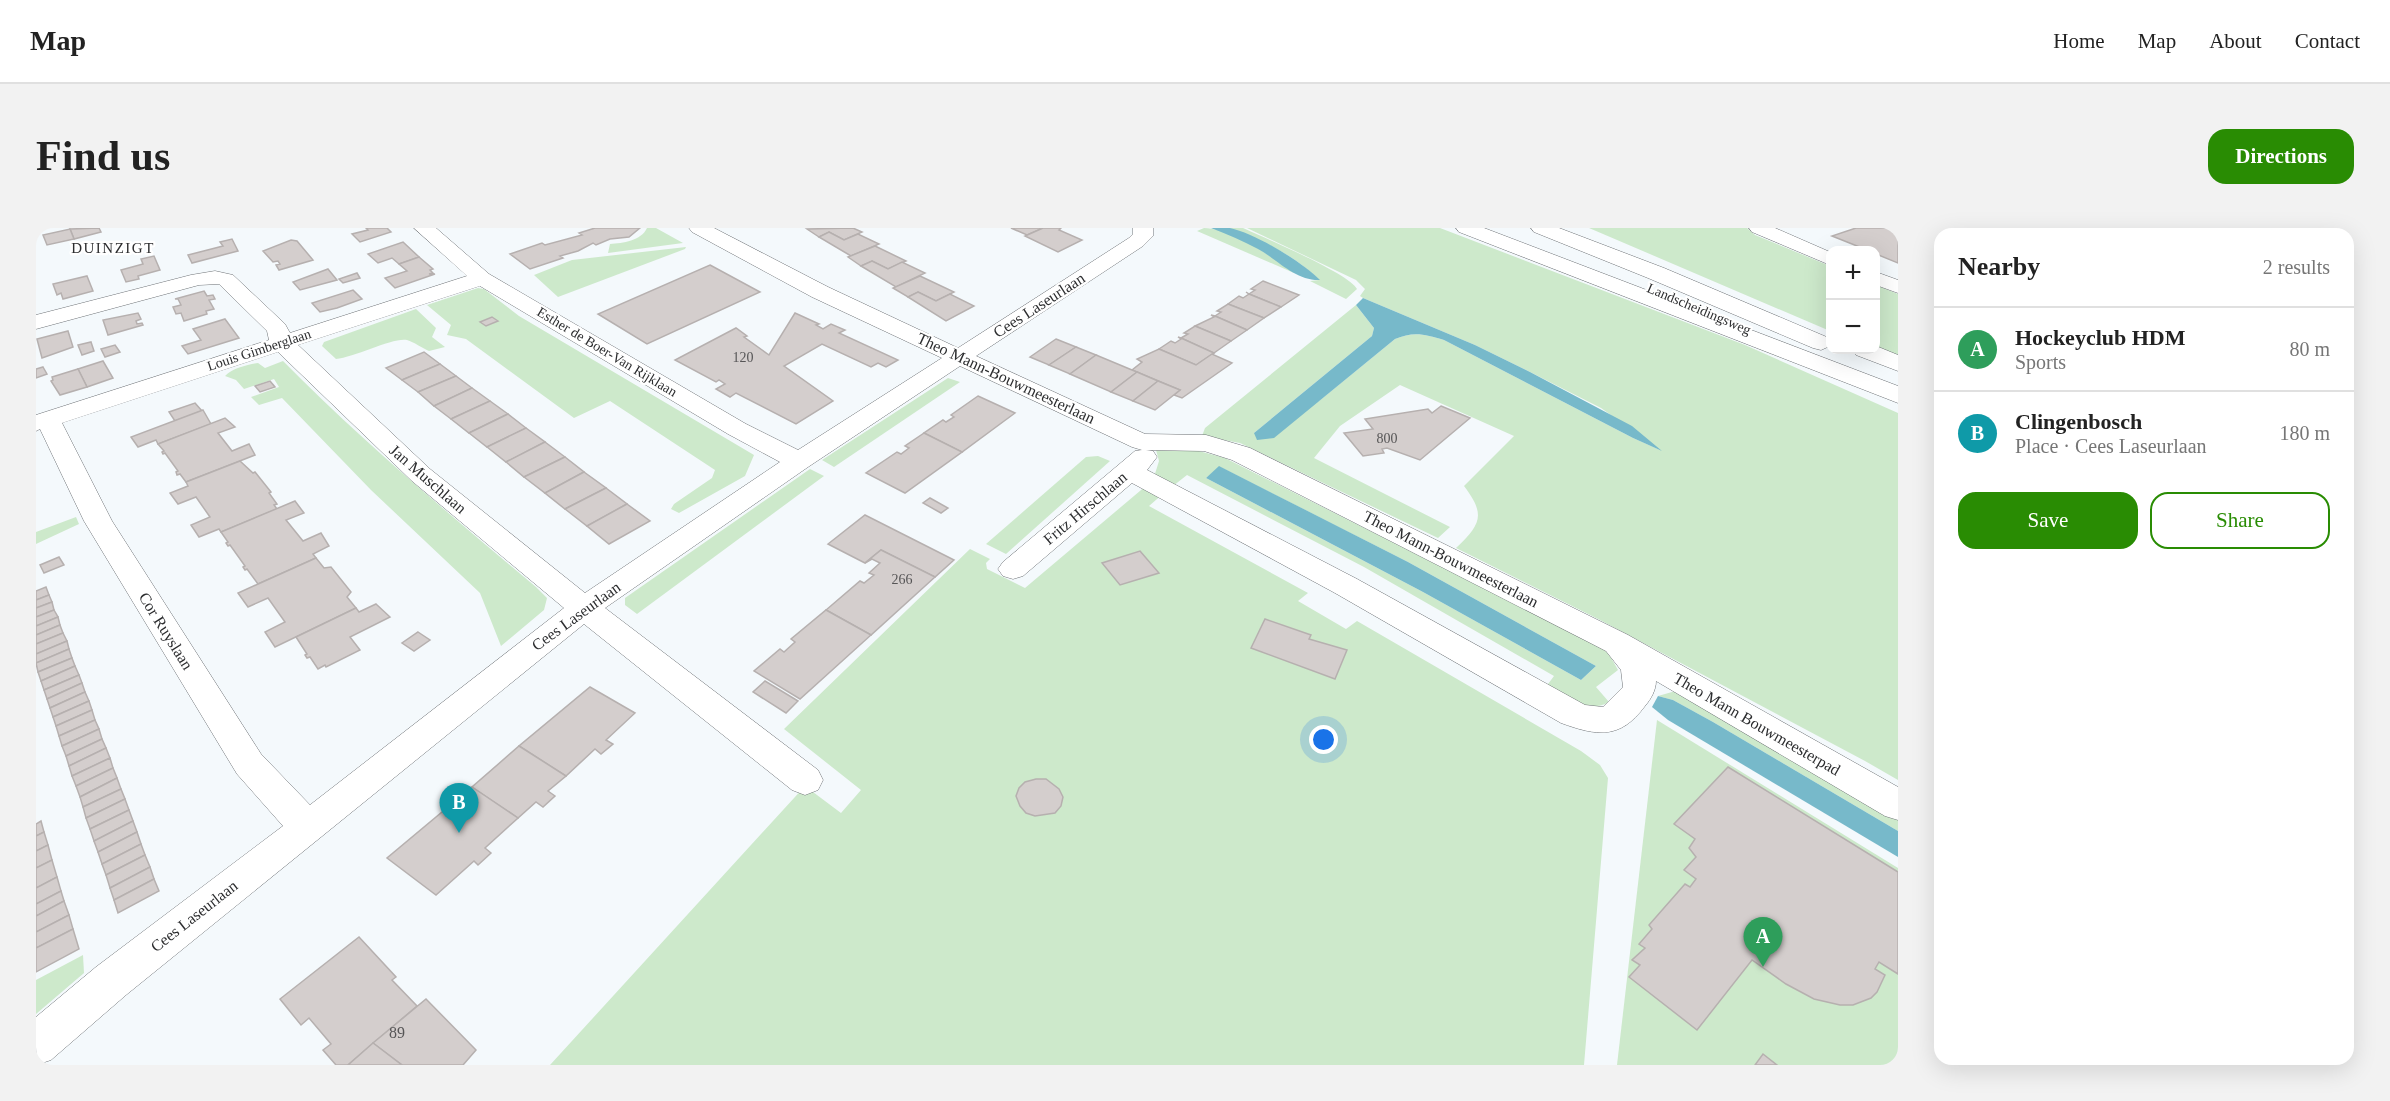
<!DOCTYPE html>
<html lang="en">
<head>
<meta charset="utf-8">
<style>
	:root { --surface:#fff; --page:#f2f2f2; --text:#222; --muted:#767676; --line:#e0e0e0; --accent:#298c03 }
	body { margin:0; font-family:Georgia,serif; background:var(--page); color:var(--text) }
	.controls { position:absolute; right:18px; top:18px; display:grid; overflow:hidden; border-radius:12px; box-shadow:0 6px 24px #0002 }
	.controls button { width:54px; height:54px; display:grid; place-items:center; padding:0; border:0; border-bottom:2px solid var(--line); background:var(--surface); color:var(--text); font:30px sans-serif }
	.you { position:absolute; left:1288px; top:512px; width:21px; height:21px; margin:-15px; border:4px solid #fff; border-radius:50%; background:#1a73e8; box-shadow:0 0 0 9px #1a73e833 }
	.badge { display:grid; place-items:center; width:39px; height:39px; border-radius:50%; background:var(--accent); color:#fff; font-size:20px; font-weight:700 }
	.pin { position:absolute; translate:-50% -50px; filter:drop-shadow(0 2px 3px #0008) }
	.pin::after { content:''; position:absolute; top:32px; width:21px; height:18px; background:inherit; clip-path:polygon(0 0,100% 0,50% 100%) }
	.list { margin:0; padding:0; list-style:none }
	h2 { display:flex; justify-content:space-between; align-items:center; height:78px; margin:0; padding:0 24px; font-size:26px }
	h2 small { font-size:20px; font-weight:400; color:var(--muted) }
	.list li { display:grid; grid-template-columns:39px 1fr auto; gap:18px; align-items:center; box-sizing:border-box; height:84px; padding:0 24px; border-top:2px solid var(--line) }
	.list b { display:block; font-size:22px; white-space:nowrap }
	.list p { margin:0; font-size:20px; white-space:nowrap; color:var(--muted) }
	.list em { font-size:20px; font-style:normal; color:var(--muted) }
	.actions { display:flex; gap:12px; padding:18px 24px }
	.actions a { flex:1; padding:14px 0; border:2px solid var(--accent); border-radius:18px; text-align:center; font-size:21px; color:var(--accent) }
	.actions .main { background:var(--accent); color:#fff }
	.map { position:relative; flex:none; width:1862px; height:837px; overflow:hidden; border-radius:18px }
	header { display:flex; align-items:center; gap:36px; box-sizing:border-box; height:84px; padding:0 30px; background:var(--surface); border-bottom:2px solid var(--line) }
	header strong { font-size:28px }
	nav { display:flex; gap:33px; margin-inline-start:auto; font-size:21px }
	.intro { display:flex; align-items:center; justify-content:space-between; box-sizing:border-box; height:144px; padding:0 36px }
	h1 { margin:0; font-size:42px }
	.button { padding:15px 27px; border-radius:18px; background:var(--accent); color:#fff; font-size:21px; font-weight:700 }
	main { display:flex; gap:36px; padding:0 36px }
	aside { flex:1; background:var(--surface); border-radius:18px; box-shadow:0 6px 24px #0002 }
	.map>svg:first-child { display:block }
	.green { fill:#cde9cb; fill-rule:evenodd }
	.water { fill:#77b9ca }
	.building { fill:#d4cecd; stroke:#b6b0af; stroke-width:1.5 }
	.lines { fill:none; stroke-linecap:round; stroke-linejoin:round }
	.minor-casing { stroke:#6f7377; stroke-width:1 }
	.major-casing { stroke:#6f7377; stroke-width:1 }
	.minor { fill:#fff; fill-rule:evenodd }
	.major { fill:#fff; fill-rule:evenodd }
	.labels { text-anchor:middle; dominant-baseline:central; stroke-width:4.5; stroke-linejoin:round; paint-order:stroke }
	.far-street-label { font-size:14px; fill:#2c2d2f; stroke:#fff }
	.number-label { font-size:14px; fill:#565556 }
	.far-neighbourhood-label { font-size:15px; letter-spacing:1.5px; fill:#2c2d2f; stroke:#fff }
	.street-label { font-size:16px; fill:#2c2d2f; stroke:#fff }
	.near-number-label { font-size:16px; fill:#565556 }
</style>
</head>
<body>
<header>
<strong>Map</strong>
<nav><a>Home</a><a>Map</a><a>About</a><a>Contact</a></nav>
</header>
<div class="intro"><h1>Find us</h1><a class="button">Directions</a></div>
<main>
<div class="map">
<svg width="1862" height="837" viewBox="0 0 1862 837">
	<rect width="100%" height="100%" fill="#f4f9fc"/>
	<g class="green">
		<path d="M611 0H620L647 15 572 25 574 16C587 15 605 13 611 0Z"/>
		<path d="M1168 0C1196 0 1236 29 1258 45L1161 3Z"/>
		<path d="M1193 0H1207C1227 9 1314 46 1321 61L1310 71 1274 53 1283 52C1260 28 1224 11 1193 0Z"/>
		<path d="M1211 0H1404L1709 117 1862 185V552L1829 533 1564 392 1420 320C1445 296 1450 287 1428 258L1478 208 1364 157 1304 198 1278 230 1414 299 1402 310 1204 215 1166 208 1169 200 1320 77 1338 100 1336 108 1218 205 1283 173 1359 111C1377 103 1389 106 1408 112L1597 210 1624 222 1565 180 1494 144 1439 117 1327 70 1324 68 1329 61 1320 52Z"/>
		<polygon points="1553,0 1711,0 1719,7 1794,38 1794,103"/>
		<polygon points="650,19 649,21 522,69 498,47 536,32"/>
		<polygon points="1840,57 1862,66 1862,132 1838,122 1840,122"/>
		<polygon points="442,60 448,61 483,88 718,227 709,248 643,285 635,281 638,276 676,250 679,242 574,173 538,190 430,111 411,107 415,97 391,77"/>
		<path d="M380 81 400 100 396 109 409 119 393 123C386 120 378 114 371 112 358 109 319 129 300 131L286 118 288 114Z"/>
		<path d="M247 133C327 214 413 286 500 359L511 370 508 382 465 418 444 365 335 262 246 170 223 177 215 169 243 159 238 151 208 161 200 152 189 148C197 140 211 137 222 135L229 140Z"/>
		<polygon points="912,150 924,154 798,239 786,232"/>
		<path d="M1120 222H1159L1189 230 1563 418 1573 426 1582 442 1560 459 1573 474C1550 487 1532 470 1509 460L1518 448 1328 339 1151 247 1137 258 1118 249 1123 233ZM1184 239 1372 334 1560 438 1545 452 1387 364 1170 250Z"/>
		<polygon points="1062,228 1074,233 970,326 950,316 1050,229"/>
		<polygon points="774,241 788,248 601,386 589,377 589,370"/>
		<polygon points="1111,257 1128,265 1113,278 1272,365 1262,373 1310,401 1321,393 1545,523 1564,537 1572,550 1548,837 514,837 769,558 805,585 825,562 748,501 934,321 954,331 950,335 951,341 989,360"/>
		<polygon points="40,289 43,296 0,316 0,304"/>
		<polygon points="1636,464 1649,464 1862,576 1862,603 1677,494 1637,472 1622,468"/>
		<polygon points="1621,492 1862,640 1862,837 1581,837"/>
		<polygon points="47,727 48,745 0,786 0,752"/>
	</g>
	<g class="water">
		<path d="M1175 0C1181 0 1188 0 1194 0 1220 6 1265 33 1284 52 1260 53 1242 32 1222 21 1207 13 1191 6 1175 0Z"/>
		<path d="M1327 70 1439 117 1494 144 1596 198 1626 223 1597 210 1408 112C1389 106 1377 103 1359 111L1238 210 1221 212 1218 205 1336 108 1338 100 1320 77Z"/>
		<polygon points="1183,238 1372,334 1560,438 1545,452 1387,364 1170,250"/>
		<polygon points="1622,468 1637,472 1677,494 1862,603 1862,629 1632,492 1616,479"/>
	</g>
	<g class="building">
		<polygon points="63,0 65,4 38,11 34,1"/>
		<polygon points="330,0 351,0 355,4 324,14 316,6 332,2"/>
		<polygon points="604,0 593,9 574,11 560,17 557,15 542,23 524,28 527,30 494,41 474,26 506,15 509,17 546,7 543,5 559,0"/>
		<polygon points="817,0 826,4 808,12 793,4 783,9 771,1"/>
		<polygon points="975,0 1007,0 991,7"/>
		<polygon points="1007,0 1025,0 1023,2 1046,12 1022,24 989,8"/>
		<polygon points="1820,0 1862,0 1862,35 1840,26 1840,22 1831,22 1796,8"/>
		<polygon points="34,1 38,11 11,17 7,7"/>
		<polygon points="793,4 808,12 822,6 843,16 815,28 783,9"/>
		<polygon points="196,11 202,23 156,35 152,27 187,18 184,14"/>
		<polygon points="255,12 261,13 277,32 243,42 240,37 244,36 242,33 237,34 227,23"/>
		<polygon points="367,14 383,29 363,36 356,30 342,35 332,26"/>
		<polygon points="839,18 870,33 852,41 836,33 825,38 812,29"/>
		<polygon points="118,28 124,42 102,48 103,51 90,54 85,42 107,36 105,31"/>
		<polygon points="383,29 397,41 394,42 397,45 393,46 399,46 359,60 349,50 371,43 363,36"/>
		<polygon points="836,33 852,41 866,34 889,45 860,59 825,38"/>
		<polygon points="674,37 724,64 611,116 562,86"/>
		<polygon points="292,41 301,52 264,62 257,54"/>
		<polygon points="321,45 324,50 307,55 303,51"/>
		<polygon points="51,48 57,63 27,71 25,65 21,67 17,56"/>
		<polygon points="884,48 918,64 900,73 882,64 872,69 857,60"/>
		<polygon points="1227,53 1263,67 1245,79 1213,66 1219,62 1215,61"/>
		<polygon points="317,62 326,71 301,80 284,84 276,75"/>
		<polygon points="168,63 171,68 177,67 179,71 173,72 178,81 170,83 171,86 148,93 145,85 140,86 137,79 145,77 142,71 139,71"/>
		<polygon points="882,64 900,73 914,66 938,78 910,93 872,69"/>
		<polygon points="1210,64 1213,66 1245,79 1228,90 1192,76 1203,68 1207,70 1213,66"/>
		<polygon points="1192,76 1228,90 1211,102 1179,88 1185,84 1181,83"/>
		<polygon points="102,85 105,91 100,93 101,96 106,95 107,97 72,107 67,92"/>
		<polygon points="759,85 783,96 780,97 787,101 795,96 809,102 803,105 862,132 850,139 842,135 835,139 786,116 748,138 797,173 760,196 700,165 694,169 680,161 689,156 683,152 680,154 639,132 700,100 711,108 708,109 733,127"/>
		<polygon points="1175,87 1179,88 1211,102 1195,113 1159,98 1178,89"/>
		<polygon points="456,89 462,93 450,98 444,94"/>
		<polygon points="189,91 203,110 152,126 146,118 165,112 157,101"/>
		<polygon points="1159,98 1195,113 1178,125 1145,110 1152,106 1148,105"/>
		<polygon points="32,103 37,119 6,130 1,111"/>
		<polygon points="1142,109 1145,110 1178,125 1160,137 1123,121 1135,113 1139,115 1145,111"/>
		<polygon points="1020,111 1040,119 1013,137 994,129"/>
		<polygon points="55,114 58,123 46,127 42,117"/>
		<polygon points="79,117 84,124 69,129 65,121"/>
		<polygon points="1040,119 1060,127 1034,146 1013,137"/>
		<polygon points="1123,121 1160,137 1176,126 1196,135 1146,170 1138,167 1144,162 1096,142 1106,134 1101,131"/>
		<polygon points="388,124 404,136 366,152 350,140"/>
		<polygon points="1060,127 1096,142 1101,144 1075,164 1034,146"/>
		<polygon points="67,133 77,150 51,159 42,141"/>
		<polygon points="404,136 420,148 382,164 366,152"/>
		<polygon points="7,139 11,146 0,150 0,141"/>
		<polygon points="42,141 51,159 24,167 15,153 17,152 16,149"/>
		<polygon points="1101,144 1122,153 1097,173 1075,164"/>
		<polygon points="420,148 436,160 398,178 382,164"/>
		<polygon points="234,153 239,159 224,164 219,158"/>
		<polygon points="1122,153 1144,162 1119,182 1097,173"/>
		<polygon points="436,160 454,173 415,191 398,178"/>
		<polygon points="942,168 979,185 926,224 888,205 907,192 910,194 918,189 915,187"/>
		<polygon points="454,173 472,186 433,205 415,191"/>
		<polygon points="159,175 166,183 139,193 133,184"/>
		<polygon points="1405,178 1434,190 1384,232 1351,220 1346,221 1348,225 1327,228 1308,205 1337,201 1329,191 1392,181 1396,185"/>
		<polygon points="167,182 175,196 122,216 120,212 102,219 95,209"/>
		<polygon points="472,186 490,200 451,219 433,205"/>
		<polygon points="189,190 199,199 182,205 196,223 213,216 219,227 150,254 144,246 141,247 140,244 142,243 129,225 127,226 126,224 128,223 122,216"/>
		<polygon points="490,200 509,214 470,234 451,219"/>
		<polygon points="888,205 926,224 869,265 830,245 861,224 865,226 873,220 869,218"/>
		<polygon points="509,214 529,229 488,249 470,234"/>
		<polygon points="529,229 548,244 509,265 488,249"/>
		<polygon points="204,233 217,245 219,244 235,264 233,265 241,276 238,277 241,281 185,304 183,301 163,309 155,297 174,289 160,269 142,276 134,265 152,258 150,254"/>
		<polygon points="548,244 570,260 529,281 509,265"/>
		<polygon points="570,260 591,276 551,298 529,281"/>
		<polygon points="894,270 912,280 905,285 887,275"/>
		<polygon points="259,273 268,285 250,292 267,313 285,305 293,318 277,326 280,330 222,356 211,341 209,342 207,339 209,338 194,317 192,318 190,315 192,314 185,304"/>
		<polygon points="591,276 614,293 573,316 551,298"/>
		<polygon points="829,287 918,332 899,349 845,322 829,335 792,316"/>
		<polygon points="845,322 899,349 835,407 790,382 824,353 828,355 838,347 833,345 844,335 836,331 829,335"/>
		<polygon points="1104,323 1123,345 1084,357 1066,335"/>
		<polygon points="23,329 28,337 8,345 4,337"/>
		<polygon points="280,330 288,340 295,339 315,364 311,369 320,380 239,419 229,404 249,394 232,370 212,379 202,365"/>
		<polygon points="10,359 13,367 0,372 0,363"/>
		<polygon points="13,367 16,374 0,380 0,372"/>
		<polygon points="16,374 18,382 0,389 0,380"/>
		<polygon points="340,376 354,389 314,409 324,422 290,439 289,437 282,441 274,429 271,430 269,427 271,426 260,409 320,380 323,384"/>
		<polygon points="18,382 22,389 0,398 0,389"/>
		<polygon points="790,382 835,407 764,471 718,443 744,421 748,424 759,414 755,411"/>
		<polygon points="22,389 24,397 0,407 0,398"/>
		<polygon points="1229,391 1275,407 1273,411 1311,422 1299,451 1215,420"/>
		<polygon points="24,397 27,405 0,416 0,407"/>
		<polygon points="382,404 394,412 378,423 366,415"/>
		<polygon points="27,405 31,413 0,426 0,416"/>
		<polygon points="31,413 33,421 0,435 0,426"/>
		<polygon points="33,421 36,430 2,444 0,435"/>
		<polygon points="36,430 39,438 5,453 2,444"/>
		<polygon points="39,438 43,447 8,462 5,453"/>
		<polygon points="43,447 46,455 11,471 8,462"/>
		<polygon points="729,453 762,473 750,485 717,464"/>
		<polygon points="46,455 49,464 14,480 11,471"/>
		<polygon points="554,459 599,485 570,512 577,516 565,526 559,521 530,548 483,518"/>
		<polygon points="49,464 53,473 17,489 14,480"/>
		<polygon points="53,473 56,482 20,498 17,489"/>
		<polygon points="56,482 59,492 23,508 20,498"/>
		<polygon points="59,492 63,501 26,518 23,508"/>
		<polygon points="63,501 66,511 30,528 26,518"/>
		<polygon points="66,511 70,520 33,538 30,528"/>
		<polygon points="483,518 530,548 512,563 519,568 507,579 500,574 482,590 436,559"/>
		<polygon points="70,520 74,530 36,548 33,538"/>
		<polygon points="74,530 77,540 40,558 36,548"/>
		<polygon points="1692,539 1862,644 1862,746 1843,734 1839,741 1849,747 1841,764 1835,770 1817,777 1804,777 1778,771 1750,756 1716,732 1661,802 1593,749 1604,737 1596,732 1609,720 1603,716 1616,701 1613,697 1649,656 1654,659 1660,651 1648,642 1660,629 1653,620 1659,611 1638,596"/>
		<polygon points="77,540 81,550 44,569 40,558"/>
		<polygon points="81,550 85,561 47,579 44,569"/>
		<polygon points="1000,551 1010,551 1023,561 1027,569 1025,578 1019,585 999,588 990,585 984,578 980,568 983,560 989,554"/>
		<polygon points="436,559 482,590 449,620 455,625 442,637 438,633 400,667 351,630"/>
		<polygon points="85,561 89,571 50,590 47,579"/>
		<polygon points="89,571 93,582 54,601 50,590"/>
		<polygon points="93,582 97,593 58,613 54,601"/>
		<polygon points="5,593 8,604 0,608 0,596"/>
		<polygon points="97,593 101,604 62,624 58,613"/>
		<polygon points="8,604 12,617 0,623 0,608"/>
		<polygon points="101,604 105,616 66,636 62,624"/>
		<polygon points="105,616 109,627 70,647 66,636"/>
		<polygon points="12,617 16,632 0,640 0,623"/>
		<polygon points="109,627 114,639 74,660 70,647"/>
		<polygon points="16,632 21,649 0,660 0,640"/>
		<polygon points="114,639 118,651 78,672 74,660"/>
		<polygon points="21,649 25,663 0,676 0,660"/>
		<polygon points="118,651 123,663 82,685 78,672"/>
		<polygon points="25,663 28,673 0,688 0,676"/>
		<polygon points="28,673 33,687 0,704 0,688"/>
		<polygon points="33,687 37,701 0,720 0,704"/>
		<polygon points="37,701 43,721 0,744 0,720"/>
		<polygon points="323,709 360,749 356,752 381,778 312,837 300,837 287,822 295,816 273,790 265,797 244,771"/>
		<polygon points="390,771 440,822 427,837 366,837 337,815"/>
		<polygon points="337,815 366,837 312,837"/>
		<polygon points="1727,826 1741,837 1719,837"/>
	</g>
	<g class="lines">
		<g class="minor-casing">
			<g id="minor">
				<path d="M378 0H400L453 46 710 196 762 222 906 130 776 69 656 4 653 0H678L792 59 922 120 1093 10 1097 6V0H1117V8L1107 18 940 128 1109 206 1170 207 1214 220 1592 407 1862 559V592L1849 588 1620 453C1620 462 1615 471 1609 478 1584 512 1561 508 1525 495L1299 365 1096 255 987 348 977 351 967 348 962 341 967 334 1099 223 1106 222 1096 219 924 138 772 239 569 380 782 542 787 552 782 562 769 567 756 562 548 396 90 767 15 832 0 837V789L60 739 247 598 201 546 48 293 4 201 0 203V187L233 112 231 103 183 56 163 57 0 101V87L155 47 179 43 197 47 249 96 254 105 431 48ZM444 58 692 206 744 234 549 365 394 241 262 117ZM242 124 376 253 528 380 274 577 225 526 76 293 26 195ZM1110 222 1168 223 1196 232 1570 423 1585 442 1587 459 1567 479 1549 477 1321 351 1111 242 1121 229 1117 223Z"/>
				<polygon points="1713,0 1739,0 1794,24 1794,37 1716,4"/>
				<polygon points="1840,44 1862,52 1862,65 1840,57"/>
			</g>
		</g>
		<g class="major-casing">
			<g id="major">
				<polygon points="1420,0 1448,0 1862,158 1862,175 1423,4"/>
				<polygon points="1495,0 1523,0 1628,40 1793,110 1794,118 1785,122 1777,120 1612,50 1498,4"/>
				<polygon points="1840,118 1862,127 1862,143 1820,127 1816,122 1840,122"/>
			</g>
		</g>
		<use href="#minor" class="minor"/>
		<use href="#major" class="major"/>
	</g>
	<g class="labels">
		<g class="far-street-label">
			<text transform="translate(1663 81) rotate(23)">Landscheidingsweg</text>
			<text transform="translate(223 122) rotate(-18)">Louis Gimberglaan</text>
			<text transform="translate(571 124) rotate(31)">Esther de Boer-Van Rijklaan</text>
		</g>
		<g class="number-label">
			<text x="707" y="129">120</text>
			<text x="1351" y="210">800</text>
			<text x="866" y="351">266</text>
		</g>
		<g class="far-neighbourhood-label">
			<text x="77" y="20">DUINZIGT</text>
		</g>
		<g class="street-label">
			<text transform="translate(1003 77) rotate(-33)">Cees Laseurlaan</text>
			<text transform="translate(970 150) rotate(25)">Theo Mann-Bouwmeesterlaan</text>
			<text transform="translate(392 251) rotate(41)">Jan Muschlaan</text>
			<text transform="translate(1049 280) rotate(-40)">Fritz Hirschlaan</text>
			<text transform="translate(1415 331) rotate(27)">Theo Mann-Bouwmeesterlaan</text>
			<text transform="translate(540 388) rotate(-36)">Cees Laseurlaan</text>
			<text transform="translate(130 403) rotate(58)">Cor Ruyslaan</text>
			<text transform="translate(1721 496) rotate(30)">Theo Mann Bouwmeesterpad</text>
			<text transform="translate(158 688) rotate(-38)">Cees Laseurlaan</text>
		</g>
		<g class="near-number-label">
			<text x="361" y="804">89</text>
		</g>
	</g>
</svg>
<div class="controls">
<button>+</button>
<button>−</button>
</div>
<div class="you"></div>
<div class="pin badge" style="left:1727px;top:739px;background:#2e9e5b">A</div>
<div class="pin badge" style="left:423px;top:605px;background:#0f9aa8">B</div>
</div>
<aside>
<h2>Nearby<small>2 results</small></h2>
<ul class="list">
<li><span class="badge" style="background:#2e9e5b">A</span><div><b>Hockeyclub HDM</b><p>Sports</p></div><em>80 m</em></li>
<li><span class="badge" style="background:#0f9aa8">B</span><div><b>Clingenbosch</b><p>Place · Cees Laseurlaan</p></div><em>180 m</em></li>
</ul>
<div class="actions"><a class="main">Save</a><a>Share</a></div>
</aside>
</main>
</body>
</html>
